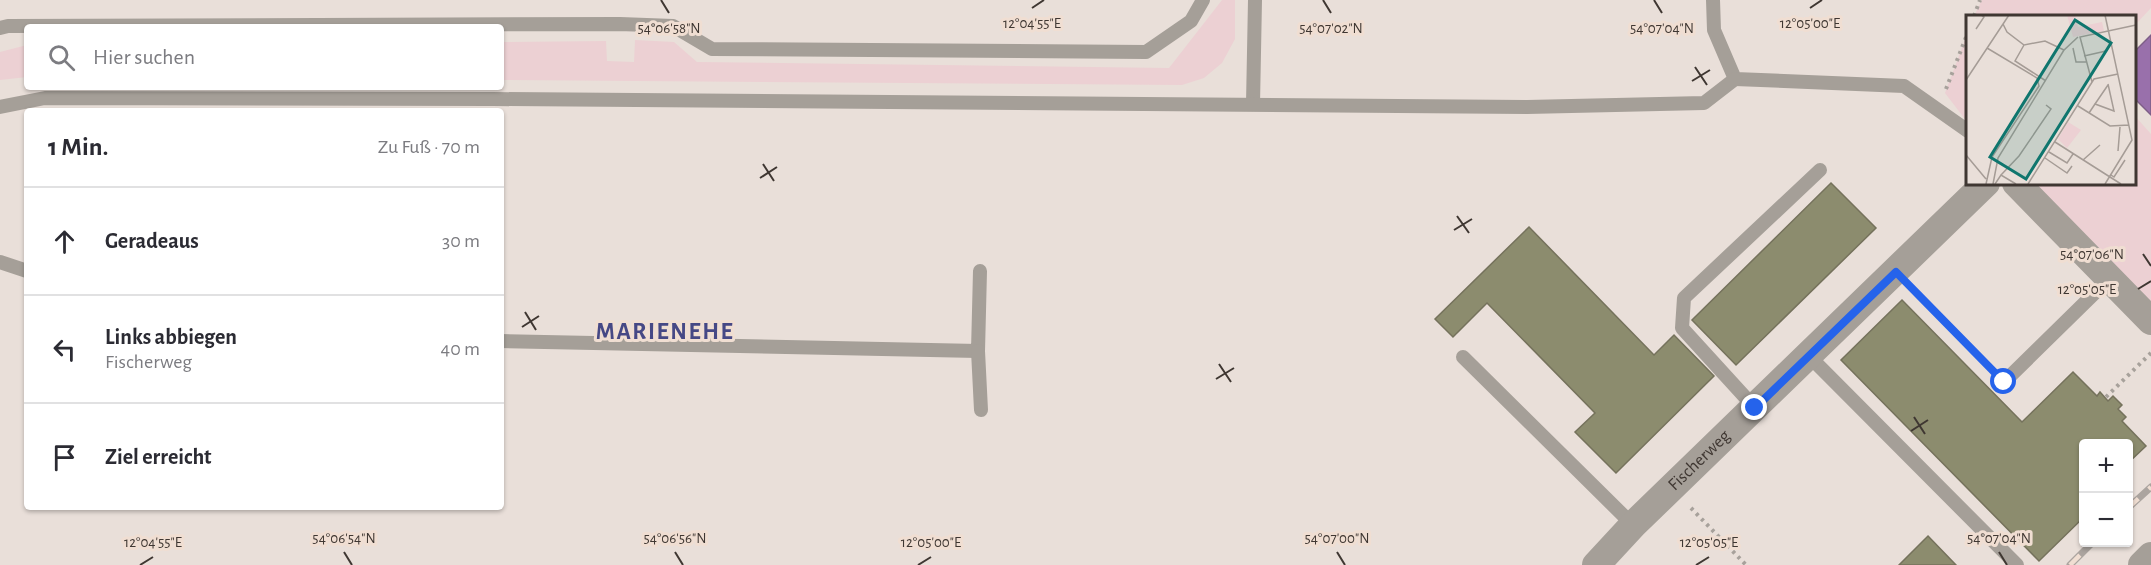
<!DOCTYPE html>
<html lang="de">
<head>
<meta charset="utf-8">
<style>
	:root { --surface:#fff; --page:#f2f2f3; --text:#2b2b33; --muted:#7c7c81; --line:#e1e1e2 }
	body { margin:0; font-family:"Alegreya Sans",sans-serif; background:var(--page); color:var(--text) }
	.controls { position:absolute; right:18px; bottom:18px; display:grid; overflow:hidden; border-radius:6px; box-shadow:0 2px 4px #0004 }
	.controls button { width:54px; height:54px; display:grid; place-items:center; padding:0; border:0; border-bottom:2px solid var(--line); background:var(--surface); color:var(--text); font:30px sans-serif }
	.stop { position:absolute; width:18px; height:18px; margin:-14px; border:4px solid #2563eb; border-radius:50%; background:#fff }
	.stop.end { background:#2563eb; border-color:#fff; box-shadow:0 2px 6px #0008 }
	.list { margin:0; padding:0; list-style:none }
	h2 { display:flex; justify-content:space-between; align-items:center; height:78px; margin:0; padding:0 24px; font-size:26px }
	h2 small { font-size:20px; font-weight:400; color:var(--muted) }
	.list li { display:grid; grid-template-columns:39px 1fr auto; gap:18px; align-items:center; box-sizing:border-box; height:108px; padding:0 24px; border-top:2px solid var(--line) }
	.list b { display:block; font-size:22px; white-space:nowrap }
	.list p { margin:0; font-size:20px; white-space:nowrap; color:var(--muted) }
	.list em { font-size:20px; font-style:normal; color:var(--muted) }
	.icon { flex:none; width:33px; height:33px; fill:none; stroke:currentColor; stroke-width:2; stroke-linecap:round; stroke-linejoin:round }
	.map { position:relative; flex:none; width:2151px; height:565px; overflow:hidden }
	.search { position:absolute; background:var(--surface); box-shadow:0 2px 4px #0004; left:24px; top:24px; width:480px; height:66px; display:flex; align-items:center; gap:15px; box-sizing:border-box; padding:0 21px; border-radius:6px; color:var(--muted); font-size:22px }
	.panel { position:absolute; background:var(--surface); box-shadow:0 2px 4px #0004; left:24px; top:108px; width:480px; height:402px; border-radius:6px }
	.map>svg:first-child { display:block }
	.green { fill:#ecd0d3 }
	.offices { fill:#9970ab; stroke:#7e5f87; stroke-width:1.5 }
	.industry { fill:#8c8c6e; stroke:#75725c; stroke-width:1.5 }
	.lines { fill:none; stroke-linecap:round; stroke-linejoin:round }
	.path { stroke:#a7a19b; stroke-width:4; stroke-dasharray:3 4.5; stroke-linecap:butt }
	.lane { stroke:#a59f98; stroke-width:14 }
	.street { stroke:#a59f98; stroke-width:28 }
	.rail-casing { stroke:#aba49f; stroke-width:7 }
	.rail { stroke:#f0ded2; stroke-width:4.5; stroke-dasharray:14; stroke-linecap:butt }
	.route { stroke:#2563eb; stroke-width:8 }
	.ticks { fill:none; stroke:#3f3732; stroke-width:2 }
	.labels { text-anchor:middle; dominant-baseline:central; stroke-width:6; stroke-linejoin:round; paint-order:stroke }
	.street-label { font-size:18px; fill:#3f3732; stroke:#f0ded2 }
	.district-label { font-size:24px; font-weight:bold; letter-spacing:1.5px; fill:#464885; stroke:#f0ded2 }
	.inset-road { fill:none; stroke:#a59c96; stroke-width:1.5 }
	.view { fill:#0f766e; fill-opacity:0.15; stroke:#0f766e; stroke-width:3 }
	.inset-edge { fill:none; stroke:#3f3732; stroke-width:3 }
	.ticks-label { font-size:15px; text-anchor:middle; fill:#3f3732; stroke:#f0ded2; stroke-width:6; stroke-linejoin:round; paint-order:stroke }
</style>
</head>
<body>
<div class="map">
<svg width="2151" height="565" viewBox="0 0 2151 565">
	<rect width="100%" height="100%" fill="#e9dfd9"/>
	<g class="green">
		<polygon points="1222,0 1235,0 1235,39 1222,63 1204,78 1182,85 501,80 501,42 606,41 607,61 634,62 635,40 674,42 697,62 1169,68"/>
		<polygon points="1982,0 2151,0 2151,8 2135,25 2134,16 1974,16"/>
		<polygon points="1968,32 1968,123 1945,93"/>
		<polygon points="27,45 27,77 0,80 0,52"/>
		<polygon points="2135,116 2151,134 2151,321 2016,183 2134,183"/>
	</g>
	<polygon class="offices" points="2151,35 2151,115 2134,98 2134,52"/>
	<g class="industry">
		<polygon points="1831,183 1876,228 1736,365 1692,320"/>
		<polygon points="1529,227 1654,355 1674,335 1714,376 1616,473 1575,432 1595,413 1487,303 1453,337 1435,319"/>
		<polygon points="1902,300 2022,422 2073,372 2097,396 2100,392 2108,401 2113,396 2122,405 2118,409 2126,417 2122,421 2146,446 2128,463 2128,444 2084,444 2084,517 2039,561 1841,360"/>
		<polygon points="1928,536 1956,565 1899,565"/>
	</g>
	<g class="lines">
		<g class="path">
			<polyline points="1974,16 1980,0"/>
			<polyline points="1946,89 1968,32"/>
			<polyline points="1916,291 1990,367"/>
			<polyline points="2106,397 2151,353"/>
			<polyline points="1691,508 1746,565"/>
		</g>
		<g class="lane">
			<polyline points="1713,0 1714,30 1735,79 1904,86 1968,131"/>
			<polyline points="0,28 8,26 620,24 673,26 712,49 1146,52 1191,21 1203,0"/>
			<polyline points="1253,104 1255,0"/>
			<polyline points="0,107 45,98 493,99 1527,107 1704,103 1735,79"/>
			<polyline points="0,262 27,271"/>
			<polyline points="501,341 978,351 980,271"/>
			<polyline points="978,351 981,410"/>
			<polyline points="1809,356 2017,565"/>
			<polyline points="1463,357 1633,525"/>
			<polyline points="2004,382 2109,279"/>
			<polyline points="1755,408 1682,328 1684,298 1820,170"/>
		</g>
		<g class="street">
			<polyline points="2016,183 2151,321"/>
			<path id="s1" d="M1596 565 1633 525 1986 183"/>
			<polyline points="2142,565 2151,556"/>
		</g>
		<g class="rail-casing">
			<g id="rail">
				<polyline points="2128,508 2151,487"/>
				<polyline points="2070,565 2093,542"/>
			</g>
		</g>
		<use href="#rail" class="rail"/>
	</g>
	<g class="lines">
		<polyline class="route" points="1755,408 1896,272 2004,382"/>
	</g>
	<path class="ticks" d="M661 0 669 13M1323 0 1331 13M1654 0 1662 13M1032 8 1044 0M1810 8 1822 0M1695 67 1707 85M1692 81 1710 70M763 164 774 181M760 178 777 167M1457 216 1469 233M1454 230 1472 219M2143 254 2151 266M2138 289 2151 281M525 312 536 330M522 327 539 316M1219 364 1231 382M1216 379 1234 368M1914 417 1925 434M1911 431 1928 420M344 552 352 565M675 552 683 565M1337 552 1345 565M1999 552 2007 565M140 565 153 557M918 565 931 557M1696 565 1709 557"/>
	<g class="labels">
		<g class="street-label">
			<text stroke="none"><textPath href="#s1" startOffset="147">Fischerweg</textPath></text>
		</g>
		<g class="district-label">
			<text x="665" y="332">MARIENEHE</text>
		</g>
	</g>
	<g transform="translate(1966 15)">
		<rect width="170" height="170" fill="#e9dfd9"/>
		<path d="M101 0H109L112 12 136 7 138 16 107 22ZM102 107 115 115 101 133 92 124Z" fill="#ecd0d3"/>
		<path class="inset-road" d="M37 9 41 17 58 30 79 26 98 35 112 22M10 14 18 2 15 0M58 30 49 46 80 66M107 33 110 47H120M118 41 140 36M0 65 43 0M126 67 114 22 170 10M129 89 142 70M112 91 144 111 163 110M123 98 129 89 148 96 142 69M89 127 155 169M152 136 154 112M83 137 101 148 107 139M0 140 20 164M79 143 101 158 106 151M117 145 134 130M35 160 53 141 85 94 80 90M145 160 148 162 159 145M20 169 26 142 73 71 71 63 21 33M27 169 32 143 98 35M29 169 35 160 50 169M62 169 128 64 152 59M139 169 166 125 139 0"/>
		<path class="view" d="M109 5 145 28 60 164 24 142Z"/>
		<rect width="170" height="170" class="inset-edge"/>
	</g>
	<g class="ticks-label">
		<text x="1032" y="28">12°04'55"E</text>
		<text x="1810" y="28">12°05'00"E</text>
		<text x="669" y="33">54°06'58"N</text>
		<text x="1331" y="33">54°07'02"N</text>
		<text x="1662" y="33">54°07'04"N</text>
		<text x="2092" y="259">54°07'06"N</text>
		<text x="2087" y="294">12°05'05"E</text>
		<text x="344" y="543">54°06'54"N</text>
		<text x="675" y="543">54°06'56"N</text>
		<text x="1337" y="543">54°07'00"N</text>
		<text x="1999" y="543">54°07'04"N</text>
		<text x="153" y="547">12°04'55"E</text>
		<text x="931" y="547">12°05'00"E</text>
		<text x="1709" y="547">12°05'05"E</text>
	</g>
</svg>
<div class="controls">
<button>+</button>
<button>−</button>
</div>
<div class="stop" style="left:2004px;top:382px"></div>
<div class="stop end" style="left:1755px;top:408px"></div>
<div class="search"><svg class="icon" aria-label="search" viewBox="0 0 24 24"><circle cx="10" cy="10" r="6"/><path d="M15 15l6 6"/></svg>Hier suchen</div>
<section class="panel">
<h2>1 Min.<small>Zu Fuß · 70 m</small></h2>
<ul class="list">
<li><svg class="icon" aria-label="ahead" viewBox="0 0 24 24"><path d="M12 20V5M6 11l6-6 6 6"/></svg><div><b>Geradeaus</b></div><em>30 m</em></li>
<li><svg class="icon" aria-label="left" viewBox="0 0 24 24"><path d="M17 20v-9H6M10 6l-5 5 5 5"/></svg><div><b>Links abbiegen</b><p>Fischerweg</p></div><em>40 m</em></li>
<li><svg class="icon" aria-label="arrive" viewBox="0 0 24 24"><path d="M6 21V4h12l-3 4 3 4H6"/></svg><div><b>Ziel erreicht</b></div></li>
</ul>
</section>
</div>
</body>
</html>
